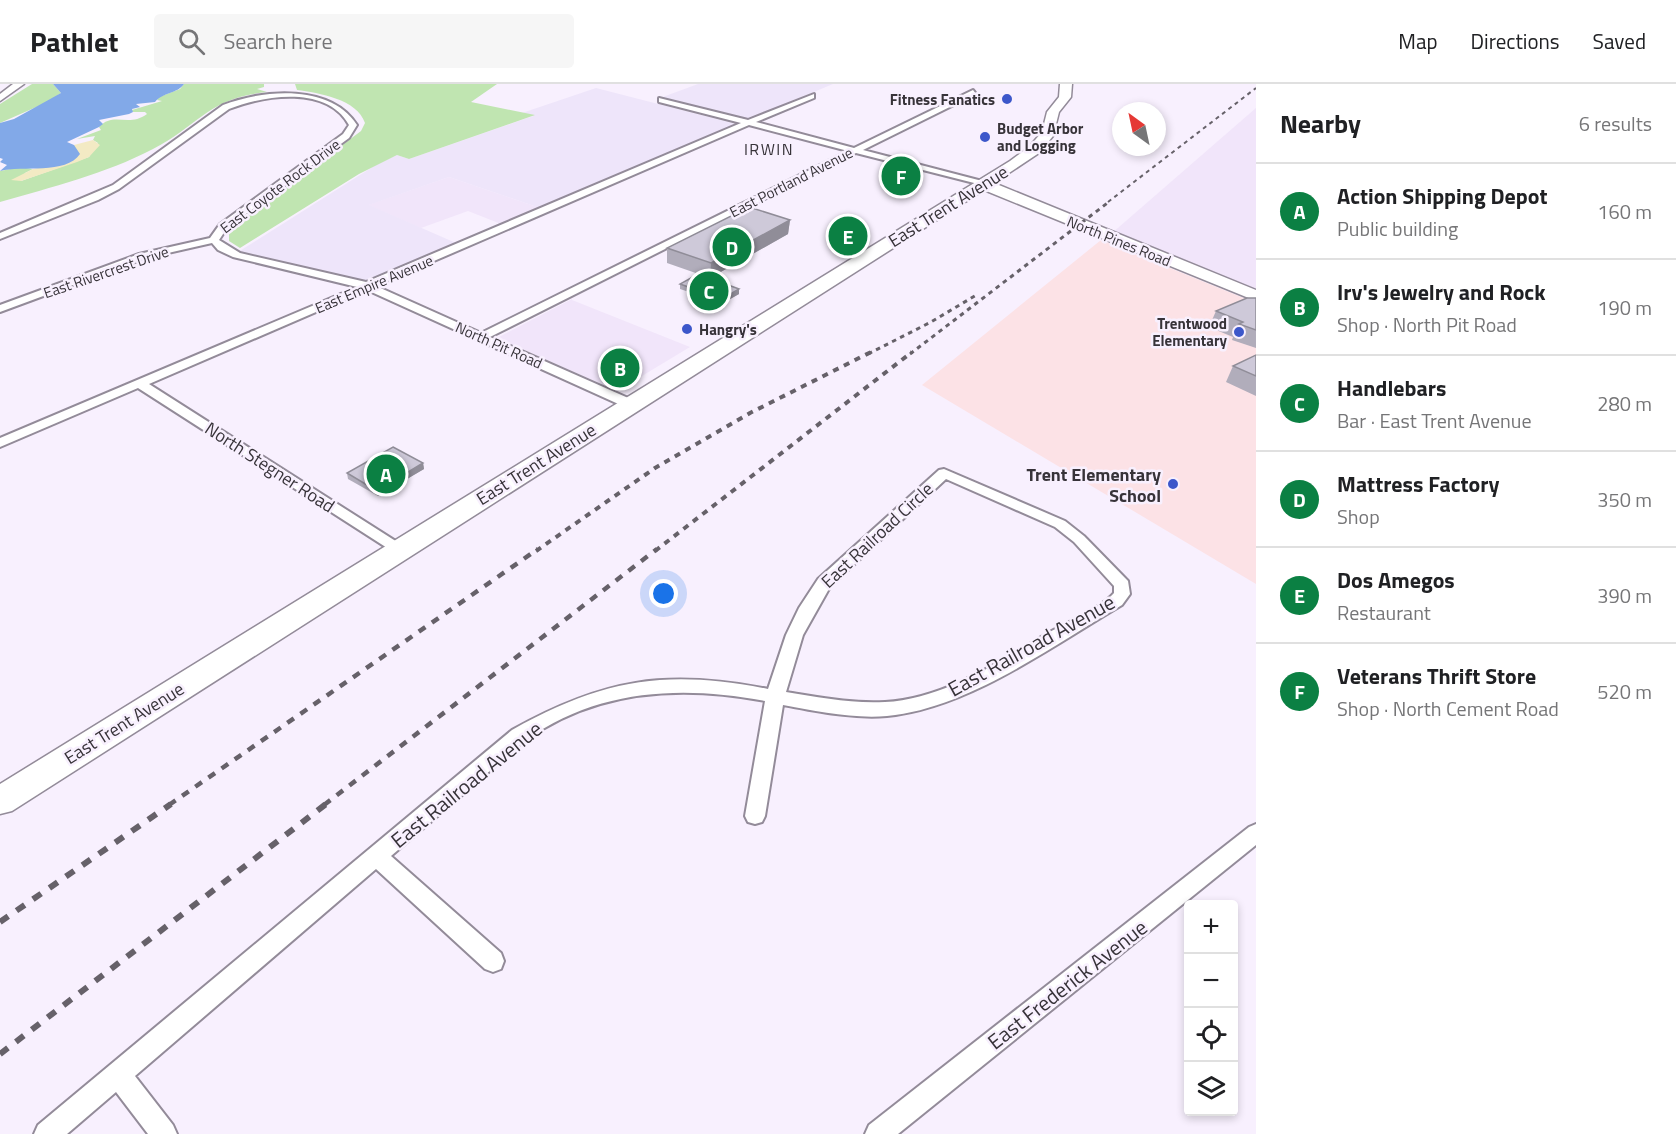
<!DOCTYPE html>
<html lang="en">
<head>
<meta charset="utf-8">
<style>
	:root { --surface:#fff; --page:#f6f6f6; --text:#202124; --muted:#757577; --line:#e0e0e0; --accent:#0b8043 }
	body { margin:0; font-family:"Titillium Web",sans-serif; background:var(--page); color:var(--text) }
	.controls { position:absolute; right:18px; bottom:18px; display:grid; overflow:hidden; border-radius:6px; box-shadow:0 3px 9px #0003 }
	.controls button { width:54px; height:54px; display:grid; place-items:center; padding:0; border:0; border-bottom:2px solid var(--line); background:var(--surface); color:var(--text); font:30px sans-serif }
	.compass { position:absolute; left:1112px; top:18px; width:54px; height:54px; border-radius:50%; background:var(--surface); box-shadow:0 3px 9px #0003; rotate:327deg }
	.you { position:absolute; left:664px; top:510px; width:21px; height:21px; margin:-15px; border:4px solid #fff; border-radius:50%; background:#1a73e8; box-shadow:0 0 0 9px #1a73e833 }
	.badge { display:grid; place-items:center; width:39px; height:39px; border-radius:50%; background:var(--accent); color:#fff; font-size:20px; font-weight:700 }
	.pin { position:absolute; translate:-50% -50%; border:3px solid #fff; box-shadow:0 2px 6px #0006 }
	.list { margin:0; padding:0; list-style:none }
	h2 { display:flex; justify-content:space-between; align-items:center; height:78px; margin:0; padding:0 24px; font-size:26px }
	h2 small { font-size:20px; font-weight:400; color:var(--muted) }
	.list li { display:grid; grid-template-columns:39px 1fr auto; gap:18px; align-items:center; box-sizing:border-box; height:96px; padding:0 24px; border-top:2px solid var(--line) }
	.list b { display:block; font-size:22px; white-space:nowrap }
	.list p { margin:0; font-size:20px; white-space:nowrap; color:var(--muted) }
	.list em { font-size:20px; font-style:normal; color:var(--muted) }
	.icon { flex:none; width:33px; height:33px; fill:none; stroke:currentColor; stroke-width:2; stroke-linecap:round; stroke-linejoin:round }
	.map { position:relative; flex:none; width:1256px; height:1050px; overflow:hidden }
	header { display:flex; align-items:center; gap:36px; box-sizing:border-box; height:84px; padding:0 30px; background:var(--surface); border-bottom:2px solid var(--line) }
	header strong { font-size:28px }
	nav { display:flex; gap:33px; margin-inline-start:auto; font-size:21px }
	.search { width:420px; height:54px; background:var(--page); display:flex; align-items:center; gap:15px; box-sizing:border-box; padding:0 21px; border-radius:6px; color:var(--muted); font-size:22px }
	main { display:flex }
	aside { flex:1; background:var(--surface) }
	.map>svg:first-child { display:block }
	.built { fill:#f1e5fa }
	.industrial { fill:#eee5fa }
	.education { fill:#fce2e6 }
	.green { fill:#c0e5b1 }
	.sand { fill:#f3eac4 }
	.water { fill:#82a9e8 }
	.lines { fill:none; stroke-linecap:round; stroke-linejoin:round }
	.minor-casing { stroke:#938b99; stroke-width:4 }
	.tertiary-casing { stroke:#938b99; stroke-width:3 }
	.primary-casing { stroke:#938b99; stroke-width:3 }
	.minor { fill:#fff; fill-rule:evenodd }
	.tertiary { fill:#fff; fill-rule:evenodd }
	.primary { fill:#fff; fill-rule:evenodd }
	.rail-far4 { stroke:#666169; stroke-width:2; stroke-dasharray:4 4; stroke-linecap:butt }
	.rail-far3 { stroke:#666169; stroke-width:3; stroke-dasharray:4.5 4.5; stroke-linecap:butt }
	.rail-far2 { stroke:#666169; stroke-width:4; stroke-dasharray:6 6; stroke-linecap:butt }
	.rail-far1 { stroke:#666169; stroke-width:4.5; stroke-dasharray:8 8; stroke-linecap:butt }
	.rail { stroke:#666169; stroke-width:6; stroke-dasharray:10 10; stroke-linecap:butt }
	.wall { fill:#b1adbb }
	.shaded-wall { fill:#908d98 }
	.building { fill:#cec9d9; stroke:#908d98; stroke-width:1.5 }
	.poi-dot { fill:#3c57ca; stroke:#f8f0fe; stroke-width:2 }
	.labels { text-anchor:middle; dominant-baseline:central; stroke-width:5; stroke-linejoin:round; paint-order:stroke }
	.far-poi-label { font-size:15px; font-weight:bold; fill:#373339; stroke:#f8f0fe; text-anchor:end }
	.far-street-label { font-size:15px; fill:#373339; stroke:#f8f0fe }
	.far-neighbourhood-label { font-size:16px; letter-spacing:1.5px; fill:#373339; stroke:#f8f0fe }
	.street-label { font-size:18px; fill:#373339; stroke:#f8f0fe }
	.poi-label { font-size:18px; font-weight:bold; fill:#373339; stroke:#f8f0fe; text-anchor:end }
	.near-street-label { font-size:21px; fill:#373339; stroke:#f8f0fe }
</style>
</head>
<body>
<header>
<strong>Pathlet</strong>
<div class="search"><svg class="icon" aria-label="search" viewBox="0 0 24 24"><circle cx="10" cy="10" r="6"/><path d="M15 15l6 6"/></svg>Search here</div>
<nav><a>Map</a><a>Directions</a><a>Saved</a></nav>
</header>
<main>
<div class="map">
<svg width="1256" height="1050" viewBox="0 0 1256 1050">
	<rect width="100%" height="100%" fill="#f8f0fe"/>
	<g class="built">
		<polygon points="1256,24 1256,205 1111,150"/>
		<polygon points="449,93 540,124 501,140 468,127 421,144 368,121"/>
		<polygon points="572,215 572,216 690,263 617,307 497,254"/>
	</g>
	<g class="industrial">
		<polygon points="698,0 833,0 747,36 660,14"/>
		<polygon points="596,4 736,40 540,124 449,93 369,121 456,159 367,196 357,197 238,168 379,79 397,71 409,75 533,32 519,30"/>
	</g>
	<polygon class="education" points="1101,156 1256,219 1256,500 922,301"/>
	<g class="green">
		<polygon points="32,0 53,0 61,9 50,17 0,39 0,20"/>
		<path d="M184 0H264V3L257 5 267 8C207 14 200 41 153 65 105 90 52 103 0 118V87L21 83 33 85 25 89 21 97 89 73 98 59 93 56 95 52 77 55 101 46 99 43C114 27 128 44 147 30L145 28H133L132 26 162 17 157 16 159 13 180 5Z"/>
		<path d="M295 0H497L471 18 535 31 409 75 397 71 359 90 240 164 229 157V150L237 140 361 47 365 39C357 15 319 9 297 6Z"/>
	</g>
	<polygon class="sand" points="93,56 100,61 89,73 77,78 21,97 11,96 33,85 71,78 74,61"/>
	<path class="water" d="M53 0H184C177 10 163 8 155 18L136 20 140 23 132 25 133 28 129 30 99 36 103 40 99 43 67 58 74 61 80 70C66 91 22 81 0 87L7 81 0 78 3 75 0 74V39L14 35 61 9Z"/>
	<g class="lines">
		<g class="minor-casing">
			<g id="minor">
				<path d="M973 6 976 10 863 66 986 98V102L856 69 490 253 635 317V323H625L367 206 149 300 405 463 408 466 405 469H395L138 304 0 363V354L357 203 233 173 218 166 212 159 146 174 0 228V221L139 170 210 154 220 140 343 50 349 41C327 1 265 11 229 25L119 105 98 116 0 155V149L113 101 223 21C265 5 331 0 357 41L349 54 227 144 219 156 240 169 366 198 741 39 659 18V14L748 36 814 10V14L756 38 854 64ZM749 41 848 67 481 249 376 202Z"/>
				<path d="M944 385 1065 437 1084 452 1128 497 1130 510 1122 521C1052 562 969 624 887 632 853 635 816 627 783 621L765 732 762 738 755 740 748 738 745 732 765 617C682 601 597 605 526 656 510 668 495 682 481 695 451 721 421 746 391 772L501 869 504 877 501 885 493 888 485 885 376 785 135 992 173 1041 177 1050H148L116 1008 67 1050H34L38 1041 512 646C603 595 666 585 768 605L786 551 799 524 818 495 939 386ZM946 395 1055 443 1074 458 1114 502V509C1101 524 1066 539 1048 549 999 578 943 615 885 618 852 620 818 613 786 608L803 551 830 503Z"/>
				<polygon points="1256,740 1256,761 898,1050 865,1050 869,1041 1249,743"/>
			</g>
		</g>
		<g class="tertiary-casing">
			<polygon id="tertiary" points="13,0 24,0 0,17 0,10"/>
		</g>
		<g class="primary-casing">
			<polygon id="primary" points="1060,0 1072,0 1071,13 1059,28 1053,52 1039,69 994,99 1256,206 1256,217 984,106 12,727 0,730 0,700 1010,77 1029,63 1042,48 1047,28 1059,13"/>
		</g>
		<use href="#minor" class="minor"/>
		<use href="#tertiary" class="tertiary"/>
		<use href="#primary" class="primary"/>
		<polyline class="rail-far4" points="1108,118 1256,4"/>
		<g class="rail-far3">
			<polyline points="868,270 931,238 978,210"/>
			<polyline points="910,270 1110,117"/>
		</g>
		<g class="rail-far2">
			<polyline points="536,467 655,384 750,329 871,268"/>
			<polyline points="655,467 912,268"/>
		</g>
		<g class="rail-far1">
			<polyline points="169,721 538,465"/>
			<polyline points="324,721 657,465"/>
		</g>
		<g class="rail">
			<polyline points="0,838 171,720"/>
			<polyline points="0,970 326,720"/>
		</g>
	</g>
	<g class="wall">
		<polygon points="790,136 788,150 710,194 667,179 667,164"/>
		<polygon points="680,200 739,210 716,223 689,213 689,208 680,205"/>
		<polygon points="1256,214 1256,264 1232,256 1233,253 1209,243 1216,227"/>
		<polygon points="1256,271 1256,312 1226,298 1233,282"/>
		<polygon points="423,379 424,385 378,412 348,395 347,389"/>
	</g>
	<g class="shaded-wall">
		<polygon points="790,136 788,150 710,194 711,179"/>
		<polygon points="739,205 739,210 716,223 717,218"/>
		<polygon points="423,379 424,385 378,412 377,407"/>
	</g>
	<g class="building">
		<polygon points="749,123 790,136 711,179 667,164"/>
		<polygon points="698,190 739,205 717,218 689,208 694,205 680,200"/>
		<polygon points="1247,214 1256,214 1256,246 1239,240 1243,238 1216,227"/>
		<polygon points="1256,271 1256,292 1233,282"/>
		<polygon points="393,363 423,379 377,407 347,389"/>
	</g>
	<g class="poi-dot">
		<circle cx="1007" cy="15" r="6"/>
		<circle cx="985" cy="53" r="6"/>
		<circle cx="687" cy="245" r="6"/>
		<circle cx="1239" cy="248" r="6"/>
		<circle cx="1173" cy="400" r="6"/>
	</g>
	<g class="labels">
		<g class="far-poi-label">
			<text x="995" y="15">Fitness Fanatics</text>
			<text x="997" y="44" text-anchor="start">Budget Arbor<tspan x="997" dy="17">and Logging</tspan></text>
			<text x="1227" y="239">Trentwood<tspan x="1227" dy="17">Elementary</tspan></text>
			<text x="699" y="245" text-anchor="start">Hangry's</text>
		</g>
		<g class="far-street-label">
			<text transform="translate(791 98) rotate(-27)">East Portland Avenue</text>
			<text transform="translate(280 102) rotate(-37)">East Coyote Rock Drive</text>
			<text transform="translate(1119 157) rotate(22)">North Pines Road</text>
			<text transform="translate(106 188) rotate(-19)">East Rivercrest Drive</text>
			<text transform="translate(374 200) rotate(-23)">East Empire Avenue</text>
			<text transform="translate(499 261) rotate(24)">North Pit Road</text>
		</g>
		<g class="far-neighbourhood-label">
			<text x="769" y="65">IRWIN</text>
		</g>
		<g class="street-label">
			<text transform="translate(948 122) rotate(-32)">East Trent Avenue</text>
			<text transform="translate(536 380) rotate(-32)">East Trent Avenue</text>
			<text transform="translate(270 383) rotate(33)">North Stegner Road</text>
			<text transform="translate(877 451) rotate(-43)">East Railroad Circle</text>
			<text transform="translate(124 639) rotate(-32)">East Trent Avenue</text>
		</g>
		<g class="poi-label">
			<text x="1161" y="390">Trent Elementary<tspan x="1161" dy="21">School</tspan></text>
		</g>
		<g class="near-street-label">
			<text transform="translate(1031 561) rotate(-29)">East Railroad Avenue</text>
			<text transform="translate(466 700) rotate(-39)">East Railroad Avenue</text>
			<text transform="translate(1067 900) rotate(-38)">East Frederick Avenue</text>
		</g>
	</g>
</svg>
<div class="controls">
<button>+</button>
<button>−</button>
<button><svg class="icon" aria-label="locate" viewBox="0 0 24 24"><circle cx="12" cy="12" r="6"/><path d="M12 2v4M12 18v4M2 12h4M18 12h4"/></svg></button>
<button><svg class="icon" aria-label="layers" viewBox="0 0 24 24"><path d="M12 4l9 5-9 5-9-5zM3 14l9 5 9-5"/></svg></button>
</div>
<svg class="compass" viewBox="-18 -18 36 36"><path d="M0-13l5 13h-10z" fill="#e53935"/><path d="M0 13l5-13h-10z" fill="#757577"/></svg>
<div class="you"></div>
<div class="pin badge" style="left:386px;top:390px">A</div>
<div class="pin badge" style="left:620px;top:284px">B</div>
<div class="pin badge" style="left:709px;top:207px">C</div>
<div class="pin badge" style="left:732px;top:163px">D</div>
<div class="pin badge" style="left:848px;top:152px">E</div>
<div class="pin badge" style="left:901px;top:92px">F</div>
</div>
<aside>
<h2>Nearby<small>6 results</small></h2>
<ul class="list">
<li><span class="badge">A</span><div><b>Action Shipping Depot</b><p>Public building</p></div><em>160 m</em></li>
<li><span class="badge">B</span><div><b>Irv's Jewelry and Rock</b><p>Shop · North Pit Road</p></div><em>190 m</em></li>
<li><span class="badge">C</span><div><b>Handlebars</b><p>Bar · East Trent Avenue</p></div><em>280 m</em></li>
<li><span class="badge">D</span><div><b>Mattress Factory</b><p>Shop</p></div><em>350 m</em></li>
<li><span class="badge">E</span><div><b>Dos Amegos</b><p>Restaurant</p></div><em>390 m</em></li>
<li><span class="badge">F</span><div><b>Veterans Thrift Store</b><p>Shop · North Cement Road</p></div><em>520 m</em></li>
</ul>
</aside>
</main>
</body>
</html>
